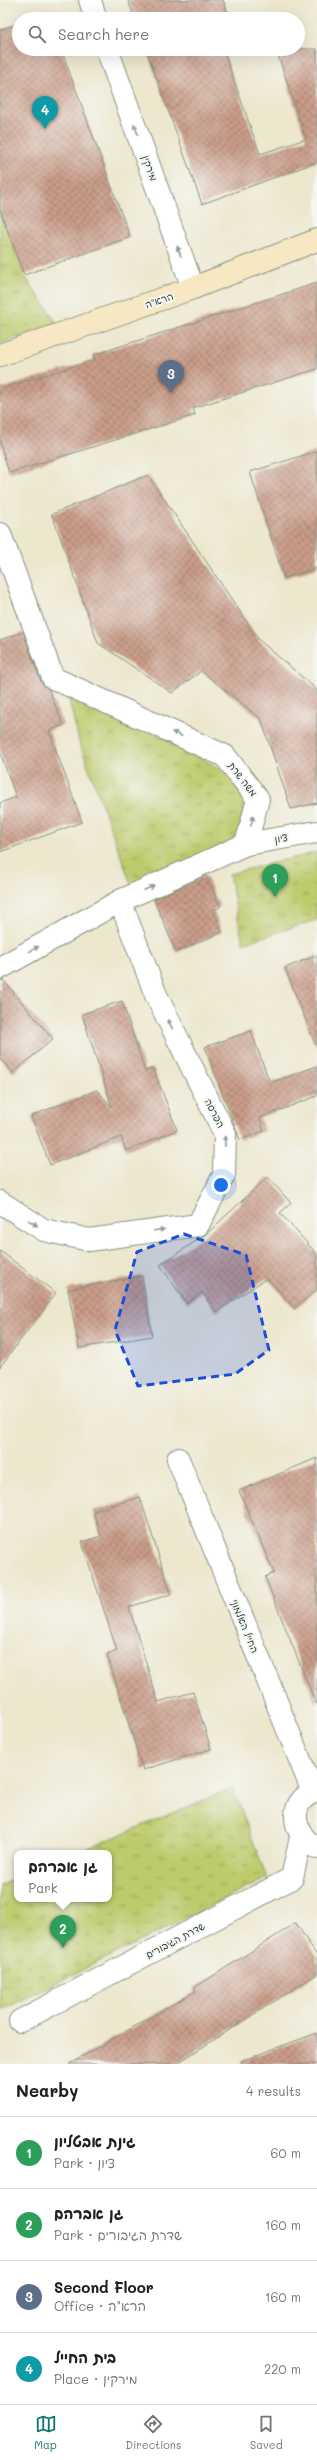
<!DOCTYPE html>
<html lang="en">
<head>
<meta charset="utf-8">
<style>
	:root { --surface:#fff; --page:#f6f6f6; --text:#202124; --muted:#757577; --line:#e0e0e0; --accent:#0f766e }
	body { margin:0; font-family:Mali,"Playpen Sans Hebrew",sans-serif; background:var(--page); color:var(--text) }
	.you { position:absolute; left:221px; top:1185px; width:14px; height:14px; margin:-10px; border:3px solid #fff; border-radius:50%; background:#1a73e8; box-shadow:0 0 0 6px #1a73e833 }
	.badge { display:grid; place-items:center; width:26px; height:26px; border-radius:50%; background:var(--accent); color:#fff; font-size:13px; font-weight:700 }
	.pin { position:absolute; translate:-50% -33px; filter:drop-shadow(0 1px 2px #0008) }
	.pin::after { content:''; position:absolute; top:21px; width:14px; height:12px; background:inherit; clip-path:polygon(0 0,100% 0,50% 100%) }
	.popup { position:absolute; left:14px; top:1850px; width:98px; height:52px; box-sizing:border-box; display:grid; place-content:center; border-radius:8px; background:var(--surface); filter:drop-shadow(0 1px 3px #0005); font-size:13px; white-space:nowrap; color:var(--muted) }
	.popup b { font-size:15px; color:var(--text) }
	.popup::after { content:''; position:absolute; left:50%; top:100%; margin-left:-8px; border:8px solid transparent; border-top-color:var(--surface) }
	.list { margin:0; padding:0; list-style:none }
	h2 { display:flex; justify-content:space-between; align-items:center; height:52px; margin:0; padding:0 16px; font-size:17px }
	h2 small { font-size:13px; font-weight:400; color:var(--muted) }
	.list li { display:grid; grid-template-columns:26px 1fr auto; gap:12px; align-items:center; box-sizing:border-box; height:72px; padding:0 16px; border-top:1px solid var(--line) }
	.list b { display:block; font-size:15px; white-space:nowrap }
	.list p { margin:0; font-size:13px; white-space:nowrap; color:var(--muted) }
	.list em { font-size:13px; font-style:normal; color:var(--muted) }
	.icon { flex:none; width:22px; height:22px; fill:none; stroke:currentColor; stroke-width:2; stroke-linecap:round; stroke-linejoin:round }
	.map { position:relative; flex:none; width:317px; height:2064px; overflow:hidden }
	.search { position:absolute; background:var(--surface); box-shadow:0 4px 16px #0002; left:12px; right:12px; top:12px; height:44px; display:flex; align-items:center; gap:10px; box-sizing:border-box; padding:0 14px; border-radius:22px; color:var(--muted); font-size:15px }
	.sheet { height:340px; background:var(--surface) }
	nav { display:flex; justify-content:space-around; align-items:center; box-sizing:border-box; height:56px; border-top:1px solid var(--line); background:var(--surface); font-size:11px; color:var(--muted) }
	nav a { display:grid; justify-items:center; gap:2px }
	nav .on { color:var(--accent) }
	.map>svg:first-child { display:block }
	.grass { fill:url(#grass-tufts); stroke:#6e8450 }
	.building { fill:url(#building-cross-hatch) }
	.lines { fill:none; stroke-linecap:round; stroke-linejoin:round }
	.street-casing { stroke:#869280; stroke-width:24 }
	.secondary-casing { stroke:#869280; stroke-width:24 }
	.street { stroke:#fff; stroke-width:22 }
	.secondary { stroke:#f7e8c3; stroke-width:22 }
	.oneway { fill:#8f9e9a }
	.marked { fill:#1d4ed8; fill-opacity:0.2; stroke:#1d4ed8; stroke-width:3; stroke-dasharray:8 5; stroke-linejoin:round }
	.labels { text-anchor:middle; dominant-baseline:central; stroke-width:4; stroke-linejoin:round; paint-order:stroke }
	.street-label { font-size:10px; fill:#1f3d34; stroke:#f6f6f2 }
</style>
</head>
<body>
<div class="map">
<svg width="317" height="2064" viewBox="0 0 317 2064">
	<defs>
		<pattern id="grass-tufts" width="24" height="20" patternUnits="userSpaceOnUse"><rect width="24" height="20" fill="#becb6d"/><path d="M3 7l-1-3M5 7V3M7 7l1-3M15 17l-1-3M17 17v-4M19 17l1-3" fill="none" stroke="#9aa65a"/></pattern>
		<pattern id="building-cross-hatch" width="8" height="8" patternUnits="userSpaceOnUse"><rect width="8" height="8" fill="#ca9d89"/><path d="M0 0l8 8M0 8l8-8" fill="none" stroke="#a38171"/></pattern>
	</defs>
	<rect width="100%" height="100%" fill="#f6f6f2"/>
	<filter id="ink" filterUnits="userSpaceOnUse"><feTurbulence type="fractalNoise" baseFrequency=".025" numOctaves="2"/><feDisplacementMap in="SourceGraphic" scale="8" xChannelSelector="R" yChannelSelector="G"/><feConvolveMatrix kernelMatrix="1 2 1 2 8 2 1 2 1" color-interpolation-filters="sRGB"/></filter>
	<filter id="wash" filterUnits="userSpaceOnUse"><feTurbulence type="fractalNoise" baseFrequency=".012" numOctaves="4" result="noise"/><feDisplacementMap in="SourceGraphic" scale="16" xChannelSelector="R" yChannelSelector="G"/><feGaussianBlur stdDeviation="0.9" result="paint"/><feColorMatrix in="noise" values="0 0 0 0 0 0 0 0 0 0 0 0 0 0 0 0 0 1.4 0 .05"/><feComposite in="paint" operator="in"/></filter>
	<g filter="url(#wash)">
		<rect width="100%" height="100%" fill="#ece7cd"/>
		<g class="grass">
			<polygon points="0,210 24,275 57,323 0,344"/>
			<polygon points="67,692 185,748 228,774 246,803 236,841 132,887 79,741"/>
			<polygon points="317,852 317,920 243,943 229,874"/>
			<polygon points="233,1788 267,1878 0,2011 0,1885 17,1878 17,1899 109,1899 109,1853 76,1853"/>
		</g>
		<g id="blocks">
			<g class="building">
				<polygon points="128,0 223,0 230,19 135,19"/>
				<polygon points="48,13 50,19 31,19"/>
				<polygon points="19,23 19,49 61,49 130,237 24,275 0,210 0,30"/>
				<polygon points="146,49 223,49 260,154 306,139 276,49 317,49 317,162 202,204"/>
				<polygon points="317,283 317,369 193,408 195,415 9,473 0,443 0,389 94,360 93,355"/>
				<polygon points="317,451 317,568 284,578 250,472"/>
				<polygon points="148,475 259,640 317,690 317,803 291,809 261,719 201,671 172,693 98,643 52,514"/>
				<polygon points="23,632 41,682 49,690 63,725 49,731 82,822 0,852 0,803 16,797 0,752 0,640"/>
				<polygon points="206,876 220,907 213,910 222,932 176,952 154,899"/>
				<polygon points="317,955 317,1044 315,1044 285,968"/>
				<polygon points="0,980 3,980 53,1039 13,1073 0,1058"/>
				<polygon points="122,1001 145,1071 153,1068 177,1130 126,1151 121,1137 50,1165 31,1116 97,1090 112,1107 82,1014"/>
				<polygon points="251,1031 270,1083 317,1066 317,1096 260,1118 264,1131 240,1140 205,1047"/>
				<polygon points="268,1177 291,1203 280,1213 317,1254 317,1289 295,1309 267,1278 216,1312 202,1292 187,1304 160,1265 205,1235"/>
				<polygon points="0,1251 56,1293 0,1367"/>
				<polygon points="142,1276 152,1336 79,1348 68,1289"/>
				<polygon points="317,1458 317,1703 316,1704 265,1577 274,1573 239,1491"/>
				<polygon points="140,1497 171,1594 129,1607 158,1702 193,1692 211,1749 143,1770 107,1654 117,1651 82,1542 101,1536 93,1511"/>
				<polygon points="296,1923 317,1956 317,1974 176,2064 69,2064 196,1991 194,1988"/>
				<polygon points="317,2033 317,2064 242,2064 241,2061"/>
			</g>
		</g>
	</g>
	<g filter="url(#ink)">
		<use href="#blocks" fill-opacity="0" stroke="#869280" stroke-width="1"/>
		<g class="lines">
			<g class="street-casing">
				<g id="street">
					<polyline points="90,0 96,19"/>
					<polyline points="107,49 193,288"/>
					<polyline points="0,534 53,678 225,756 258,799 246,844 120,901 0,968"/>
					<polyline points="246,844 317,832"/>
					<polyline points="0,1202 44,1230 89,1240 198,1225 224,1175 225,1134 156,995 120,901"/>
					<polyline points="178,1459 313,1792"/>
					<path d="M317 1791C286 1800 292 1836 317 1848"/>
					<polyline points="20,2021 292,1878 301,1837"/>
				</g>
			</g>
			<g class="secondary-casing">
				<polyline id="secondary" points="0,355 193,288 317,240"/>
			</g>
			<use href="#street" class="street"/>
			<use href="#secondary" class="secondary"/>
		</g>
		<defs><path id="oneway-solid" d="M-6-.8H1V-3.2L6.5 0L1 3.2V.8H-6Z"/></defs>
		<g class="oneway">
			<use href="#oneway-solid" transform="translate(136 129) rotate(-110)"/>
			<use href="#oneway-solid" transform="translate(179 251) rotate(-110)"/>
			<use href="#oneway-solid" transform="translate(177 734) rotate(-156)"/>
			<use href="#oneway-solid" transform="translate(252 821) rotate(-75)"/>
			<use href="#oneway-solid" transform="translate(149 888) rotate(-24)"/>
			<use href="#oneway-solid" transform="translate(34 949) rotate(-29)"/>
			<use href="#oneway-solid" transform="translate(170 1024) rotate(-117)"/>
			<use href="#oneway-solid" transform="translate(225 1141) rotate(-88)"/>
			<use href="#oneway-solid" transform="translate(33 1223) rotate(32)"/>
			<use href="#oneway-solid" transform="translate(159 1230) rotate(-7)"/>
		</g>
	</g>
	<path class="marked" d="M184 1234 246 1255 269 1350 235 1374 138 1386 115 1330 137 1252Z"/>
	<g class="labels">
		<g class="street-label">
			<text transform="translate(150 168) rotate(70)">מירקין</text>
			<text transform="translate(159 300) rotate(-19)">הרא"ה</text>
			<text transform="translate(243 779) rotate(53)">משה שרת</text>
			<text transform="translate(281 838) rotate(-10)">ציון</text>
			<text transform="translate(215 1113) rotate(63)">הפרסה</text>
			<text transform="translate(245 1626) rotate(68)">החייל האלמוני</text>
			<text transform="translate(175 1940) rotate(-28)">שדרת הגיבורים</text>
		</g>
	</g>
</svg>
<div class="you"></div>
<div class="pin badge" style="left:275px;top:897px;background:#2e9e5b">1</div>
<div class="pin badge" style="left:63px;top:1948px;background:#2e9e5b">2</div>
<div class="popup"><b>גן אברהם</b>Park</div>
<div class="pin badge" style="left:171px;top:393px;background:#5c6f8a">3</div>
<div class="pin badge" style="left:45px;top:129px;background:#0f9aa8">4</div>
<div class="search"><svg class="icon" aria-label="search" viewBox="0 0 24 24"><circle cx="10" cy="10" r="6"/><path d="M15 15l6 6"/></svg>Search here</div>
</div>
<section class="sheet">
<h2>Nearby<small>4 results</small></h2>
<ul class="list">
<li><span class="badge" style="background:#2e9e5b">1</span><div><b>גינת אבטליון</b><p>Park · ציון</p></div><em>60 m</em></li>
<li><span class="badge" style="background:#2e9e5b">2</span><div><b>גן אברהם</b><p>Park · שדרת הגיבורים</p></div><em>160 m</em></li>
<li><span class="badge" style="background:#5c6f8a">3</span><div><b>Second Floor</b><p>Office · הרא&quot;ה</p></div><em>160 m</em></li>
<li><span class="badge" style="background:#0f9aa8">4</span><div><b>בית החייל</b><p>Place · מירקין</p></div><em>220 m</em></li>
</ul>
</section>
<nav>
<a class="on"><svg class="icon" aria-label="map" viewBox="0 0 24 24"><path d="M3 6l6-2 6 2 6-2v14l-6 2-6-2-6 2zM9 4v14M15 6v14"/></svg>Map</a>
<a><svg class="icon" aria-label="directions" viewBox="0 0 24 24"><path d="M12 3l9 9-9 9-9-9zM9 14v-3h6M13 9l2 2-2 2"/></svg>Directions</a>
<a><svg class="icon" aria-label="saved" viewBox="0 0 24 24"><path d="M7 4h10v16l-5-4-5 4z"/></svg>Saved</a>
</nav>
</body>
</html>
